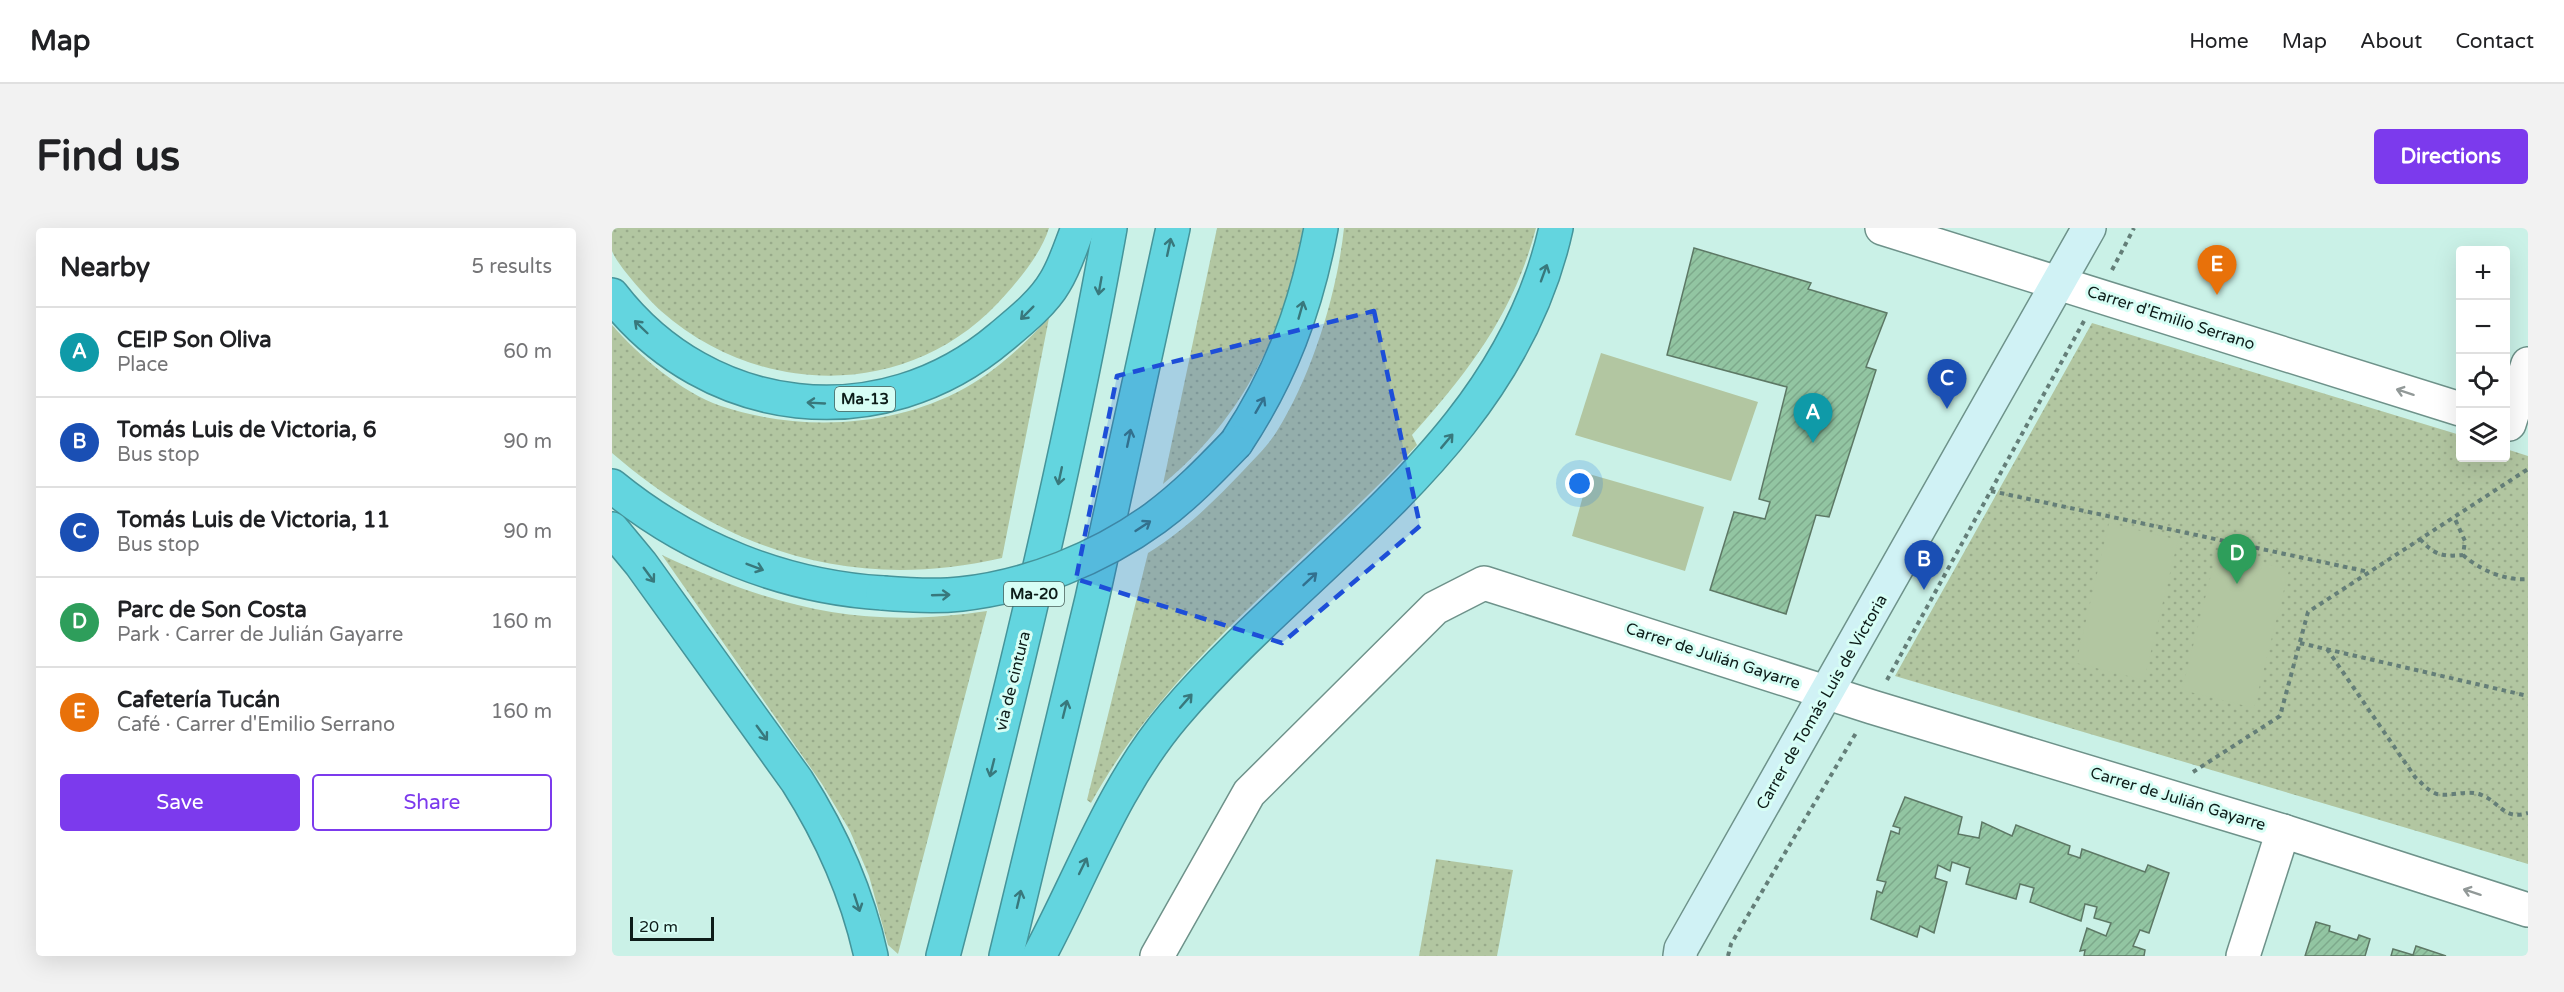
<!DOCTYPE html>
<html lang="en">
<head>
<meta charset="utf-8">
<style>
	:root { --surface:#fff; --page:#f2f2f2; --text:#202124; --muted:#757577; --line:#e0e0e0; --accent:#7c3aed }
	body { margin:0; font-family:"Varela Round",sans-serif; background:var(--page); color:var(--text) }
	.controls { position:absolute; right:18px; top:18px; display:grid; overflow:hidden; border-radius:6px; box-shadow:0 6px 24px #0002 }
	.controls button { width:54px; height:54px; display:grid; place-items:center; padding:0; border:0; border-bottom:2px solid var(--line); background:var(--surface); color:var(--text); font:30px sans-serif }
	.scale { position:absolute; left:18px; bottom:15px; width:84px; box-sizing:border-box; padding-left:6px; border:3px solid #0d1c19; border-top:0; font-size:16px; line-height:21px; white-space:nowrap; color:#0d1c19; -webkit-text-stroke:4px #d7fef5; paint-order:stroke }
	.you { position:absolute; left:968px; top:256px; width:21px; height:21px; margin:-15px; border:4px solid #fff; border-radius:50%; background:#1a73e8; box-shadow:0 0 0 9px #1a73e833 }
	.badge { display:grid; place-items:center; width:39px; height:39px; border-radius:50%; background:var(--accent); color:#fff; font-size:20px; font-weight:700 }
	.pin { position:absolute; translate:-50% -50px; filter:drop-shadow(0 2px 3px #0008) }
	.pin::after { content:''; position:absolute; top:32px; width:21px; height:18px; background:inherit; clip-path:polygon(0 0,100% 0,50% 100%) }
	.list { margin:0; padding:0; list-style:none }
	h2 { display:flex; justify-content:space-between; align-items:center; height:78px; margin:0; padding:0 24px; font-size:26px }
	h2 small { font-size:20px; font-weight:400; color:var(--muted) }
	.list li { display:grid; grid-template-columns:39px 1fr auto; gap:18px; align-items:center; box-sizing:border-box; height:90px; padding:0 24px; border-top:2px solid var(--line) }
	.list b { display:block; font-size:22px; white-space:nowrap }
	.list p { margin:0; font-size:20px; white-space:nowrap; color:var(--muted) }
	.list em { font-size:20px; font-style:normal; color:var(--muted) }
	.actions { display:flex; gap:12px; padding:18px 24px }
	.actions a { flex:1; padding:14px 0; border:2px solid var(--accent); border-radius:6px; text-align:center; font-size:21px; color:var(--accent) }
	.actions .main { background:var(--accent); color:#fff }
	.icon { flex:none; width:33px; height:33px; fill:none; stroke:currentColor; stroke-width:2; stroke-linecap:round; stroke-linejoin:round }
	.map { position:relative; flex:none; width:1916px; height:728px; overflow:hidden; border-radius:6px }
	header { display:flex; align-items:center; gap:36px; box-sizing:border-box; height:84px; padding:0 30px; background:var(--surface); border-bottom:2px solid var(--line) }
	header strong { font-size:28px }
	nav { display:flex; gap:33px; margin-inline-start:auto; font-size:21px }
	.intro { display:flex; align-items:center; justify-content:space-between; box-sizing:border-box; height:144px; padding:0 36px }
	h1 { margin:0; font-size:42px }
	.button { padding:15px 27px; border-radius:6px; background:var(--accent); color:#fff; font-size:21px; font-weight:700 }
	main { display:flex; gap:36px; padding:0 36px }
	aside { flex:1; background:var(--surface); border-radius:6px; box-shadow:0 6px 24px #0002 }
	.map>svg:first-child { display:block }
	.grass { fill:url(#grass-dots) }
	.pitch { fill:#b2c6a1 }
	.building { fill:url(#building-hatch); stroke:#5d7865; stroke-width:1.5 }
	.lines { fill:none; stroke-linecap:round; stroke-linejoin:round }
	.street-casing { stroke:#6e928a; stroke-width:36 }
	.secondary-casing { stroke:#6e928a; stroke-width:36 }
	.highway-casing { stroke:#45949a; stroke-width:36 }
	.path { stroke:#647e78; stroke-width:4; stroke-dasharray:4.5 4.5; stroke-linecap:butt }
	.street { stroke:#fff; stroke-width:33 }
	.secondary { stroke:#d0f2f5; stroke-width:33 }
	.highway { stroke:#63d5df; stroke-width:33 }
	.highway-bridge-casing { stroke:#45949a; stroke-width:36; stroke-linecap:butt }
	.highway-bridge { stroke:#63d5df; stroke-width:33 }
	.oneway { stroke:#38787c }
	.oneway2 { stroke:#929998 }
	.marked { fill:#1d4ed8; fill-opacity:0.2; stroke:#1d4ed8; stroke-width:4.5; stroke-dasharray:12 8; stroke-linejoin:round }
	.labels { text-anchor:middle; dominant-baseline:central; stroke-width:6; stroke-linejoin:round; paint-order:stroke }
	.shield { fill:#d7fef5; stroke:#4a605b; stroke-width:1.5 }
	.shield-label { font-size:15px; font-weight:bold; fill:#0d1c19 }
	.street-label { font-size:16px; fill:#0d1c19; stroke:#d7fef5 }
</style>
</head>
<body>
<header>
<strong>Map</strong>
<nav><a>Home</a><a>Map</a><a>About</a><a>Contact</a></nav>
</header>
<div class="intro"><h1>Find us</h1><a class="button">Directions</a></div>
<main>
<aside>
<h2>Nearby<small>5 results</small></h2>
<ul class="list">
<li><span class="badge" style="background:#0f9aa8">A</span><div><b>CEIP Son Oliva</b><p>Place</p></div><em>60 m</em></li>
<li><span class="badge" style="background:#1a4fb4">B</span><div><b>Tomás Luis de Victoria, 6</b><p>Bus stop</p></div><em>90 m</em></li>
<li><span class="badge" style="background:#1a4fb4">C</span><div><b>Tomás Luis de Victoria, 11</b><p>Bus stop</p></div><em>90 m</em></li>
<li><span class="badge" style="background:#2e9e5b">D</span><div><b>Parc de Son Costa</b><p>Park · Carrer de Julián Gayarre</p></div><em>160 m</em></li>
<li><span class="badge" style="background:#e8710a">E</span><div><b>Cafetería Tucán</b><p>Café · Carrer d'Emilio Serrano</p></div><em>160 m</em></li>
</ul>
<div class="actions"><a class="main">Save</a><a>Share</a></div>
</aside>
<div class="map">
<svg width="1916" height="728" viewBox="0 0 1916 728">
	<defs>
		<pattern id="grass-dots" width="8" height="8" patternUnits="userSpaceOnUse" patternTransform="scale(1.5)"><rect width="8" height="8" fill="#b2c6a1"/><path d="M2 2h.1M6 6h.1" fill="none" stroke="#98aa8a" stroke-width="1.8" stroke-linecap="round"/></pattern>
		<pattern id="building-hatch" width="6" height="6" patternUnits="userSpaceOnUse" patternTransform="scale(1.5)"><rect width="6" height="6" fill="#92c5a2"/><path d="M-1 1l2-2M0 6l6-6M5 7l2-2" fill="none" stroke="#7da98b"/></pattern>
	</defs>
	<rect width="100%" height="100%" fill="#caf1e7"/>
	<g class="grass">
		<path d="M0 0H437C430 23 411 47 395 65 305 171 151 173 49 83 37 72 5 37 0 23 0 17 0 6 0 0Z"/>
		<path d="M605 0H691C671 106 634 186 551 256Z"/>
		<path d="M732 0H924C902 85 857 143 800 207L805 217C696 335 558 431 479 575L475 572 536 325C572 303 600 275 629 245 641 232 656 218 665 203 700 147 725 66 732 0Z"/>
		<path d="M437 90 390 330C241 364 115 324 0 225V97C26 127 70 165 109 178 187 204 281 200 353 160 386 142 412 116 437 90Z"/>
		<polygon points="1480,95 1848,207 1848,230 1894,230 1894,221 1916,228 1916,636 1283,448"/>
		<path d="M50 327C164 380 250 402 375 383L286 726 276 717 257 648 238 603 210 556Z"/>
		<polygon points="824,631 901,642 885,728 807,728"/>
	</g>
	<g class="pitch">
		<polygon points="989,125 1146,174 1119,253 963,207"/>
		<polygon points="977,246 1092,279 1073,343 960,308"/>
		<polygon points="1497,295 1566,312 1532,452 1464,435"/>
		<polygon points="1605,323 1677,342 1642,480 1570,462"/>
	</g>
	<g class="building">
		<polygon points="1082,20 1199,55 1196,61 1275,85 1254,139 1264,142 1217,289 1204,287 1174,386 1098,362 1122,284 1153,291 1158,274 1147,271 1175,159 1055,127"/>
		<polygon points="1293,569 1350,589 1346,606 1367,610 1370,594 1400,608 1404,597 1458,618 1456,626 1468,630 1470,621 1533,644 1536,637 1557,645 1537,705 1528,702 1521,718 1533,722 1532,728 1472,728 1473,722 1468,723 1475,700 1494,708 1499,695 1482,690 1485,679 1473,676 1469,693 1418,674 1422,660 1408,656 1404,671 1354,656 1358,640 1340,634 1338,643 1326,637 1323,650 1335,654 1322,705 1308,698 1305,709 1259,691 1265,663 1270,665 1274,654 1265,652 1279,603 1287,606 1288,600 1281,598"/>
		<polygon points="1704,694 1718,698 1717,703 1745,712 1747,707 1758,711 1753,728 1693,728"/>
		<polygon points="1804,718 1834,728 1779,728 1781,721 1801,727"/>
	</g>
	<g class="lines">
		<g class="street-casing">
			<g id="street">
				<polyline points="1270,0 1848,181"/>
				<polyline points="1897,196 1916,136"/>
				<polyline points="545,728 637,565 823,380 872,355 1260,479 1671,603 1916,682"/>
				<polyline points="1631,728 1671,603"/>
			</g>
		</g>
		<g class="secondary-casing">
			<polyline id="secondary" points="1068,728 1069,721 1477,0"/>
		</g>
		<g class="highway-casing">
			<g id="highway">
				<path d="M0 67C96 191 269 211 389 109 407 94 431 75 443 54 453 38 459 18 466 0"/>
				<path d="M624 215C669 147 694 80 709 0"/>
				<path d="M0 258C77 321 172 359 271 365"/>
				<path d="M0 301 29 336 185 553C220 608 245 664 259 728"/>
				<path d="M331 728C394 487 454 245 498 0"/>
				<polyline points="394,728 480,371 561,0"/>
				<path d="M427 728C471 646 501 559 562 487 697 328 896 218 944 0"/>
			</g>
		</g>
		<g class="path">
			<polyline points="1500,42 1522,0"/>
			<polyline points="1379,263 1757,344"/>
			<path d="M1808 311C1822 327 1831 329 1851 327L1853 313 1842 289"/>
			<path d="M1851 327C1868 342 1893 353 1916 351"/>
			<polyline points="1688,415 1916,468"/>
			<path d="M1715 421 1803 549C1810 555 1816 563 1825 566 1838 569 1853 562 1867 566 1888 573 1891 593 1916 585"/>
			<polyline points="1275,452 1472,93"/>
			<polyline points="1581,544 1668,488 1696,384 1916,241"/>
			<polyline points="1116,728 1119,716 1244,505"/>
		</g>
		<use href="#street" class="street"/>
		<use href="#secondary" class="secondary"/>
		<use href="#highway" class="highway"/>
		<g class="highway-bridge-casing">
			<path id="highway-bridge" d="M271 365C296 367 323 369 349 366 416 359 488 330 543 290 573 268 598 242 624 215"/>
		</g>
		<use href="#highway-bridge" class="highway-bridge"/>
	</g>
	<defs><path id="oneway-shaft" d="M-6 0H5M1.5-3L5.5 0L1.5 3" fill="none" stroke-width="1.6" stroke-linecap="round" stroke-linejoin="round" transform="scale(1.5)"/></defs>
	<g class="oneway">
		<use href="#oneway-shaft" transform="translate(557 19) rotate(-78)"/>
		<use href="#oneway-shaft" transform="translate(932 45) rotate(-70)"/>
		<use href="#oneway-shaft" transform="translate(488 58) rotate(100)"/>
		<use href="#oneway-shaft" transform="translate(689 82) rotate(-74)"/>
		<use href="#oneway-shaft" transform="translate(415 85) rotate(135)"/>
		<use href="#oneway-shaft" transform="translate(29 99) rotate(-136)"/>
		<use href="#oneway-shaft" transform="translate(204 175) rotate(-177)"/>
		<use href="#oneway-shaft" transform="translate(648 177) rotate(-60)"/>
		<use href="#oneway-shaft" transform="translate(517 210) rotate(-78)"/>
		<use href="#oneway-shaft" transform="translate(835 213) rotate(-50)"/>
		<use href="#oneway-shaft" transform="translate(448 248) rotate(102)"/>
		<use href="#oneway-shaft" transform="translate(531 298) rotate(-33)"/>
		<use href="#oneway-shaft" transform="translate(143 339) rotate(21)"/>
		<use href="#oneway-shaft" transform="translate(37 347) rotate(54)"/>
		<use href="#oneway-shaft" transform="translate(698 351) rotate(-43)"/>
		<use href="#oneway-shaft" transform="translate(329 367) rotate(-2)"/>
		<use href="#oneway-shaft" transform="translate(574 473) rotate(-49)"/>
		<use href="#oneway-shaft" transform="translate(453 481) rotate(-76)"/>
		<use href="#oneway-shaft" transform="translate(150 505) rotate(54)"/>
		<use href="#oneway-shaft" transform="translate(380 540) rotate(104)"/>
		<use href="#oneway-shaft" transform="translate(471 638) rotate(-64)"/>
		<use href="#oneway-shaft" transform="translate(407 671) rotate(-77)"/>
		<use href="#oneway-shaft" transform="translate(245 675) rotate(72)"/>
	</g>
	<g class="oneway2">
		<use href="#oneway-shaft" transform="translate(1793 164) rotate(-162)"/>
		<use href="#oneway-shaft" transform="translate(1860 664) rotate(-162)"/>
	</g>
	<path class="marked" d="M762 83 808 298 670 415 464 351 505 148Z"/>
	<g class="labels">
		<g class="shield">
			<rect x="223" y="159" width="60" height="24" rx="4.5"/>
			<rect x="392" y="354" width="60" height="24" rx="4.5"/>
		</g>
		<g class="shield-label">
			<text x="253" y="171">Ma-13</text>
			<text x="422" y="366">Ma-20</text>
		</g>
		<g class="street-label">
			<text transform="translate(1559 90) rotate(18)">Carrer d'Emilio Serrano</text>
			<text transform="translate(1101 428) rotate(18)">Carrer de Julián Gayarre</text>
			<text transform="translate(401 453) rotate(-76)">via de cintura</text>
			<text transform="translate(1210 474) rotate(-60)">Carrer de Tomás Luis de Victoria</text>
			<text transform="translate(1566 571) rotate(17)">Carrer de Julián Gayarre</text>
		</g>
	</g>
</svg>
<div class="controls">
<button>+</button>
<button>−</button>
<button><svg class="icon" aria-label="locate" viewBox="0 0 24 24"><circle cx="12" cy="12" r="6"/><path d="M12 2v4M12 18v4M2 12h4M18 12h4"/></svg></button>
<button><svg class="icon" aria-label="layers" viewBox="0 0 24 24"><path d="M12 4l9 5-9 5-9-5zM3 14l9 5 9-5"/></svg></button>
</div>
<div class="scale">20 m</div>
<div class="you"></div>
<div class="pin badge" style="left:1201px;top:215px;background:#0f9aa8">A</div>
<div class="pin badge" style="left:1312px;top:362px;background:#1a4fb4">B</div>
<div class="pin badge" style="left:1335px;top:181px;background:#1a4fb4">C</div>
<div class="pin badge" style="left:1625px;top:356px;background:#2e9e5b">D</div>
<div class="pin badge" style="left:1605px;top:67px;background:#e8710a">E</div>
</div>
</main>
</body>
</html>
